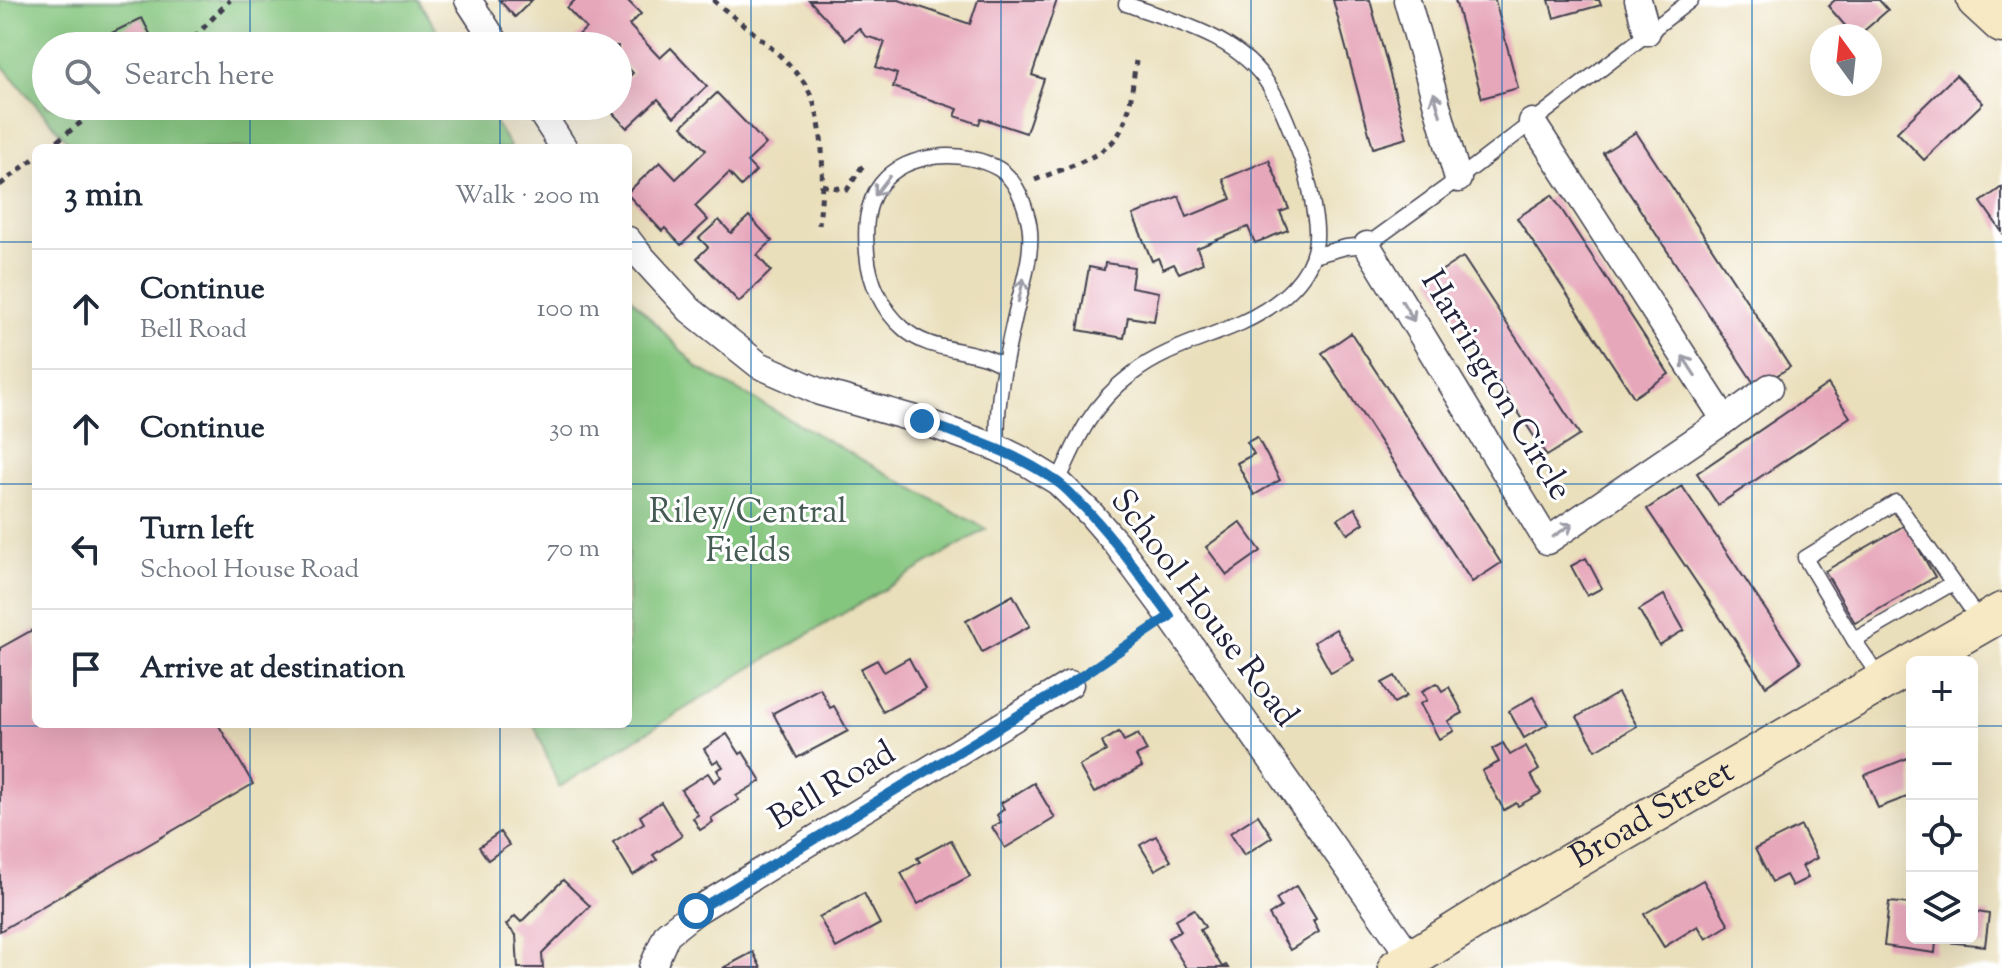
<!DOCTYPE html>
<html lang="en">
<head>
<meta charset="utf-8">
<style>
	:root { --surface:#fff; --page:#f2f2f3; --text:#1f2937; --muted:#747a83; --line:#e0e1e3 }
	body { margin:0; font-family:"Sorts Mill Goudy",serif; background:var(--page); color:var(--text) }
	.controls { position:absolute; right:24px; bottom:24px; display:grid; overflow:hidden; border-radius:12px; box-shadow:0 8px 32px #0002 }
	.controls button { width:72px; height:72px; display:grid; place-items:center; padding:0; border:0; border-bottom:2px solid var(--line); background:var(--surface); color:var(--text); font:40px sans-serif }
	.compass { position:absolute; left:1810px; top:24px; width:72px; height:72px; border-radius:50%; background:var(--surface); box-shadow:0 8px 32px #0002; rotate:345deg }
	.stop { position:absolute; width:24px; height:24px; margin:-18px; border:6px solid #1f6fb2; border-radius:50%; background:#fff }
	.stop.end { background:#1f6fb2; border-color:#fff; box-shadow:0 2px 8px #0008 }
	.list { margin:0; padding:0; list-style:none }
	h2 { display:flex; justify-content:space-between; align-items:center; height:104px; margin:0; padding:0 32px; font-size:34px }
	h2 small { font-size:26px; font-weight:400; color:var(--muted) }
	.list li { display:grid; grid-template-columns:52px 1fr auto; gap:24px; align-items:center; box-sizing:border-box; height:120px; padding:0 32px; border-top:2px solid var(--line) }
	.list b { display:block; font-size:30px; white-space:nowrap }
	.list p { margin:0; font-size:26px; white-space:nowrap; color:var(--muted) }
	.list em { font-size:26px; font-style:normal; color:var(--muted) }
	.icon { flex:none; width:44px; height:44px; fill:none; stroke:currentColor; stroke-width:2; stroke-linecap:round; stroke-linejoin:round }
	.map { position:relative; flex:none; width:2002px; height:968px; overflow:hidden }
	.search { position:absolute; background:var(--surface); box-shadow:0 8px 32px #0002; left:32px; top:32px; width:600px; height:88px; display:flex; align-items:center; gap:20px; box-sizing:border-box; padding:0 28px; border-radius:44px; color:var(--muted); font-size:30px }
	.panel { position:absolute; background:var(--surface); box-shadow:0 8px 32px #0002; left:32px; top:144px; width:600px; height:584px; border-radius:12px }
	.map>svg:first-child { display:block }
	.green { fill:#85c67f; stroke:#54745d; stroke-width:2 }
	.building { fill:#e7a7bb }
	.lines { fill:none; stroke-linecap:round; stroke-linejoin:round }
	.lane-casing { stroke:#403e4e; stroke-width:17 }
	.street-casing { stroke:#403e4e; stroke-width:29 }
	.secondary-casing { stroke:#403e4e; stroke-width:41 }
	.path { stroke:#403e4e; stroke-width:5; stroke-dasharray:6 6; stroke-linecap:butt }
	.lane { stroke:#fff; stroke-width:14 }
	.street { stroke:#fff; stroke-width:26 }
	.secondary { stroke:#f7e9c3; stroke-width:38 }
	.oneway { stroke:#9c9ca7 }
	.route { stroke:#1f6fb2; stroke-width:10 }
	.grid { fill:none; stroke:#1f6fb2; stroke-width:2; stroke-opacity:0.55 }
	.labels { text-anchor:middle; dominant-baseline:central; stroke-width:6; stroke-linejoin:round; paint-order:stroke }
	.street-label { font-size:34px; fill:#22223b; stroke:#fff }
	.park-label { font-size:34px; fill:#455b53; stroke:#fff }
</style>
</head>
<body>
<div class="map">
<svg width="2002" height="968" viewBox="0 0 2002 968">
	<rect width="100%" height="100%" fill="#fff"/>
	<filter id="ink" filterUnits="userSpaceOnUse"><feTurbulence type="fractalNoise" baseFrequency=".0125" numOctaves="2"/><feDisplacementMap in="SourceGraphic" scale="16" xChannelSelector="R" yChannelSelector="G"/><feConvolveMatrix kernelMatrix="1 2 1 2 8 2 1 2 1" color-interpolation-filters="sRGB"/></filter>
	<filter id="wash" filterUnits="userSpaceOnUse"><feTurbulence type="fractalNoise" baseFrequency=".006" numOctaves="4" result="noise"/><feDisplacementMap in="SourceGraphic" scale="32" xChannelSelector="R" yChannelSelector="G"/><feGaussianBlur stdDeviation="1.8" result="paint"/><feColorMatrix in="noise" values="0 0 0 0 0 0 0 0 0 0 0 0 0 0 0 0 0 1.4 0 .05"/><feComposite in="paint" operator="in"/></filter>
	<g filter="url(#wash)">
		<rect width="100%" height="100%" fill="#eadfbb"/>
		<g class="green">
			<polygon points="0,0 418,0 447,46 46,46 46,106 485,106 511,148 73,148 0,63"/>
			<polygon points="628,295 698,368 986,529 734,678 559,787 534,724 628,724"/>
		</g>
		<g id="blocks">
			<g class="building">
				<polygon points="499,0 532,0 515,17"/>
				<polygon points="575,0 627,0 641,14 629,25 660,58 671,48 707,86 674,117 658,99 627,128 606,106 618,106 618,87 633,73 618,57 618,46 567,46 586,28 567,8"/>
				<polygon points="809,0 899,0 970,24 978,0 1057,0 1032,75 1044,79 1026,133 981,118 979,124 955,116 958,109 893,87 897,74 876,67 885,42 865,36 859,28 846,40"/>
				<polygon points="1333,0 1370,0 1407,138 1373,148"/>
				<polygon points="1455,0 1495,0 1518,88 1482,98"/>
				<polygon points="1549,0 1599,0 1601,5 1554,18"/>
				<polygon points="1835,0 1879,0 1888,10 1858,36 1854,36 1828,6"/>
				<polygon points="142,18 156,46 85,46"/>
				<polygon points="1956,75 1983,103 1924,160 1897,132"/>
				<polygon points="717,93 766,144 747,162 756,171 741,186 729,173 695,206 708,220 681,245 665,228 662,231 628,195 628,192 660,162 676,179 706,150 682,126"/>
				<polygon points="1636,132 1790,367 1757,388 1603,153"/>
				<polygon points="1269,160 1289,209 1280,212 1288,230 1255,243 1248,227 1197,248 1203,263 1179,273 1174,264 1163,269 1158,258 1152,261 1133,215 1179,196 1187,217 1231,199 1223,179"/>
				<polygon points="2002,187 2002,232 1981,202"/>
				<polygon points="1552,195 1669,374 1634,397 1517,218"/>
				<polygon points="749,216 772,241 757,255 771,271 739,302 697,258 708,247 699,238 719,220 731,233"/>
				<polygon points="1463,257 1580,435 1547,456 1430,278"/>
				<polygon points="1105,263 1134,267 1131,287 1159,292 1154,321 1128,317 1124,338 1078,330 1089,267 1104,270"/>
				<polygon points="1351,333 1501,563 1472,582 1322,353"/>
				<polygon points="1828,384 1850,417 1718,505 1697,473"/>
				<polygon points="1257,437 1280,480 1254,495 1237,463 1254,454 1247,442"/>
				<polygon points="1682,486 1801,662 1766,686 1647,509"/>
				<polygon points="1355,508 1364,523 1348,534 1338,519"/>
				<polygon points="1240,522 1261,551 1227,575 1206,547"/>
				<polygon points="1905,525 1935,577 1855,623 1825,571"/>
				<polygon points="1586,558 1602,588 1587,596 1571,566"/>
				<polygon points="1013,595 1030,626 982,652 966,621"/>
				<polygon points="1664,595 1684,630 1659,645 1639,610"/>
				<polygon points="36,628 36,724 218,724 253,784 0,931 0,648"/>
				<polygon points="1336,629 1354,660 1331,673 1314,642"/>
				<polygon points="909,658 925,689 883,712 860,669 877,660 884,672"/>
				<polygon points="1395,676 1407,696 1394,703 1382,683"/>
				<polygon points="1437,683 1442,691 1449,687 1463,713 1448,721 1454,731 1439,739 1420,704 1427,700 1422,691"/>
				<polygon points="820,688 830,708 834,706 848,731 797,758 773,713"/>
				<polygon points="1618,693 1637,726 1596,750 1577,717"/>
				<polygon points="1533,697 1548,724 1524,738 1509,711"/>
				<polygon points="1119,732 1124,741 1138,734 1147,751 1136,756 1142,767 1094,793 1079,766 1106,751 1102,742"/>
				<polygon points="727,734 740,754 743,752 761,781 736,796 739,800 711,818 713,822 700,830 693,818 698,815 681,790 708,773 714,782 721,777 717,770 723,767 718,760 713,763 704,749"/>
				<polygon points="1503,743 1510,755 1526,746 1539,770 1531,775 1541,793 1518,806 1516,803 1504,810 1482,771 1499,762 1492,749"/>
				<polygon points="1910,757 1912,763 1912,795 1878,808 1865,775"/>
				<polygon points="1034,783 1055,818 1005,848 992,827 1001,822 997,815 1004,809 1001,803"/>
				<polygon points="661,802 682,836 653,855 657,860 633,875 613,842 644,823 640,816"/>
				<polygon points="1258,815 1272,837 1244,855 1230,833"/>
				<polygon points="1801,826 1817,858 1802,866 1808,878 1792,886 1786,875 1772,882 1755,849"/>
				<polygon points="500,832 509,845 488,860 479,847"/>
				<polygon points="1156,836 1171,861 1155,870 1140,845"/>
				<polygon points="951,840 970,876 918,904 901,873 920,862 917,858"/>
				<polygon points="563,880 590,906 542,954 543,968 518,968 516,935 506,925 515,916 521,922"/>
				<polygon points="1703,880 1729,925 1706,939 1698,926 1664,947 1644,914"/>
				<polygon points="1296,886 1316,919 1313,921 1319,932 1290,950 1269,915 1281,907 1276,899"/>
				<polygon points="864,893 880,924 836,948 819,917"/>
				<polygon points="1889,902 1912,904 1912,938 1972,938 1972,911 1989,914 1985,946 1936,941 1935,953 1884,946"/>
				<polygon points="1194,909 1205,927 1200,930 1222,967 1226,965 1228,968 1186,968 1168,938 1181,931 1175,920"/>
				<polygon points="753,952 761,968 723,968"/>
			</g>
		</g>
	</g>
	<g filter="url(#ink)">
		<use href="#blocks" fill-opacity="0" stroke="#403e4e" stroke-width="2"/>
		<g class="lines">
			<g class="lane-casing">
				<g id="lane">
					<polyline points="1313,256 1346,247 1367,245 1458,179 1691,0"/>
					<path d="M998 448C995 404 1005 360 1015 316 1022 284 1037 247 1027 215 1023 199 1014 178 999 169 965 149 907 151 881 184 865 204 865 230 867 253 869 281 882 310 903 328 926 350 960 348 988 358 993 360 999 363 1004 366"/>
					<path d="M1058 482C1077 438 1092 404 1132 374 1164 349 1205 339 1241 323 1278 306 1319 275 1316 230 1316 222 1314 214 1313 206 1310 186 1305 166 1297 147 1289 127 1282 106 1270 87 1240 37 1177 22 1126 4"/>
					<polyline points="1953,583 1854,640 1805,558 1896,502 1981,623"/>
					<polyline points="1854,640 1881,679"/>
				</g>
			</g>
			<g class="street-casing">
				<g id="street">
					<polyline points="468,0 498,46"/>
					<polyline points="1407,0 1458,179"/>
					<polyline points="1638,0 1647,32"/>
					<polyline points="537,106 564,148"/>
					<polyline points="628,240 638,253 690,310 759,365 820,392 922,421 998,448 1022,460 1058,482 1091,514 1116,543 1170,616 1412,959"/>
					<polyline points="1367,245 1547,541 1725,420 1532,122"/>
					<polyline points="1725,420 1770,387"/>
					<polyline points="652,968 667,934 696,911 1070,684"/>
				</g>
			</g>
			<g class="secondary-casing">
				<g id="secondary">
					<polyline points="1976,0 2002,24"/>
					<polyline points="1915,662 2002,612"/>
					<path id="s1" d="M1397 968 1508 899 1912 664"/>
				</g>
			</g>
			<g class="path">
				<path d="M713 0C740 23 786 55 805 84 828 121 823 183 819 225"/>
				<polyline points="186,46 230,0"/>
				<polyline points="48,148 102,106"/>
				<path d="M1035 180C1063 168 1107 158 1121 130 1132 110 1132 83 1136 61"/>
				<polyline points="0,185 36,157"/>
				<polyline points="822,185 847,190 861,168 867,163"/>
				<polyline points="1091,670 1149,631"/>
			</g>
			<use href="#lane" class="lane"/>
			<use href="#street" class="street"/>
			<use href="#secondary" class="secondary"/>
		</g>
		<defs><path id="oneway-shaft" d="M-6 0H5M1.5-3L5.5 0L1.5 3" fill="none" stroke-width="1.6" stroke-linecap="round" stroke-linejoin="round" transform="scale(2)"/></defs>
		<g class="oneway">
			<use href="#oneway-shaft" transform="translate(1437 104) rotate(-106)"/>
			<use href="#oneway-shaft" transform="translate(882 186) rotate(128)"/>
			<use href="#oneway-shaft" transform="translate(1021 290) rotate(-77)"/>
			<use href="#oneway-shaft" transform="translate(1408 311) rotate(59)"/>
			<use href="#oneway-shaft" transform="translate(1689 366) rotate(-123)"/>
			<use href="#oneway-shaft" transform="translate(1563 530) rotate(-34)"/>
		</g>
	</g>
	<g class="lines" filter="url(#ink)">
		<path class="route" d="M696 911 1070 684 1170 616C1141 577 1113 536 1078 501 1071 494 1064 486 1056 481 1015 452 968 438 922 421"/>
	</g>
	<path class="grid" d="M250 0V46M500 0V46M751 0V968M1001 0V968M1251 0V968M1502 0V968M1752 0V968M250 106V148M500 106V148M0 242H36M628 242H2002M0 484H36M628 484H2002M250 724V968M500 724V968M0 726H1912M1972 726H2002"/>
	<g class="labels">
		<g class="street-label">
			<text transform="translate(1495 386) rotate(59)">Harrington Circle</text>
			<text transform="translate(1203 609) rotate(53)">School House Road</text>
			<text transform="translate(833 787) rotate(-31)">Bell Road</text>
			<text stroke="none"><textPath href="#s1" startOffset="298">Broad Street</textPath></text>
		</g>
		<g class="park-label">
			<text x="748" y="513">Riley/Central<tspan x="748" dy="39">Fields</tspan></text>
		</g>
	</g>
</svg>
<div class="controls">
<button>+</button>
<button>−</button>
<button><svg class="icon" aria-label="locate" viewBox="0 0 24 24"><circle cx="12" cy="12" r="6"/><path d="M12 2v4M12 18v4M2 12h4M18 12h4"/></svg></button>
<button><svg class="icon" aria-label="layers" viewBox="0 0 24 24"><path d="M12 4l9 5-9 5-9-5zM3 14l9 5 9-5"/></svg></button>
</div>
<svg class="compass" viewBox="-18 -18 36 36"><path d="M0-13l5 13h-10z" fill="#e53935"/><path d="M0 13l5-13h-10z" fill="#747a83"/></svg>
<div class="stop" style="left:696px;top:911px"></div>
<div class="stop end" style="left:922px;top:421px"></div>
<div class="search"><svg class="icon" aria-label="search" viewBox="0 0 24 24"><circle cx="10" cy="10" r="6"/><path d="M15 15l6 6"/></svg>Search here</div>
<section class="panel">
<h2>3 min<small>Walk · 200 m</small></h2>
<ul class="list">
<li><svg class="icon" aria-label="ahead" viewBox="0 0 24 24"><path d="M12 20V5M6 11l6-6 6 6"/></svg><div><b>Continue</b><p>Bell Road</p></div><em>100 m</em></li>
<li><svg class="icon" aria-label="ahead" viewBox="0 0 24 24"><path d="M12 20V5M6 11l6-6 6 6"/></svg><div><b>Continue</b></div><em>30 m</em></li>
<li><svg class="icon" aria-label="left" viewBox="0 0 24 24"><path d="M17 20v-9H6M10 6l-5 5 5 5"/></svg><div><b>Turn left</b><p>School House Road</p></div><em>70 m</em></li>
<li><svg class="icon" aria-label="arrive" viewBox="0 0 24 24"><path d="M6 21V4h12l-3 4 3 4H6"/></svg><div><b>Arrive at destination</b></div></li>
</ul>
</section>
</div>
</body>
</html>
